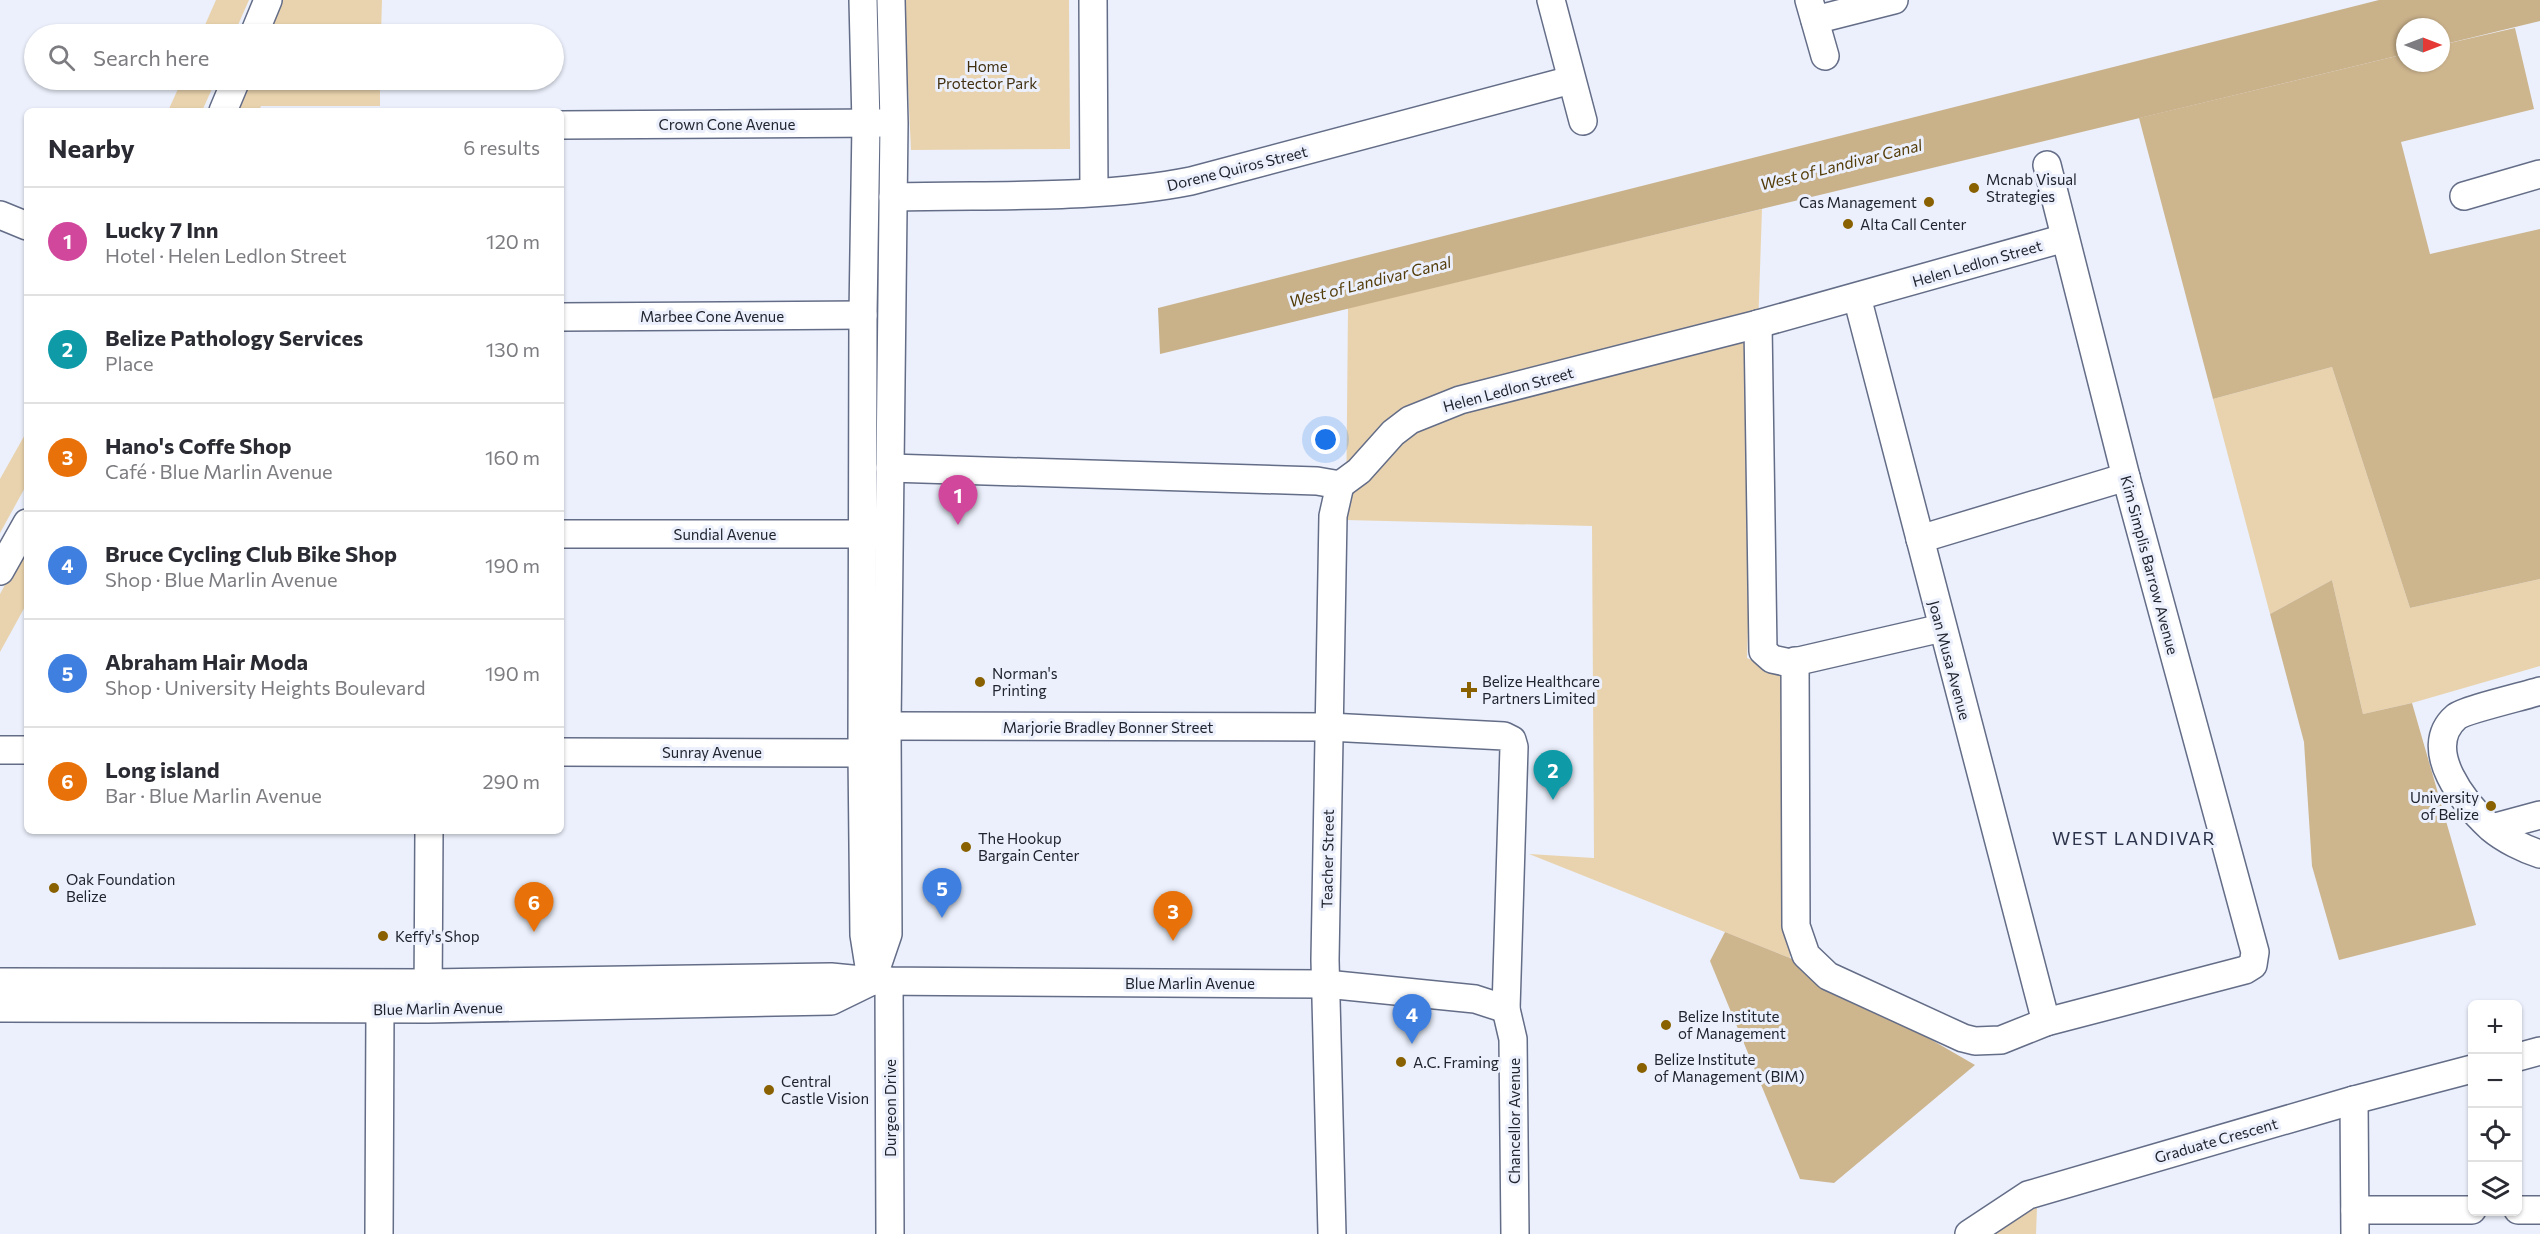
<!DOCTYPE html>
<html lang="en">
<head>
<meta charset="utf-8">
<style>
	:root { --surface:#fff; --page:#f2f2f3; --text:#2b2b33; --muted:#7c7c81; --line:#e1e1e2; --accent:#896100 }
	body { margin:0; font-family:Commissioner,sans-serif; background:var(--page); color:var(--text) }
	.controls { position:absolute; right:18px; bottom:18px; display:grid; overflow:hidden; border-radius:9px; box-shadow:0 2px 4px #0004 }
	.controls button { width:54px; height:54px; display:grid; place-items:center; padding:0; border:0; border-bottom:2px solid var(--line); background:var(--surface); color:var(--text); font:30px sans-serif }
	.compass { position:absolute; left:2396px; top:18px; width:54px; height:54px; border-radius:50%; background:var(--surface); box-shadow:0 2px 4px #0004; rotate:90deg }
	.you { position:absolute; left:1326px; top:440px; width:21px; height:21px; margin:-15px; border:4px solid #fff; border-radius:50%; background:#1a73e8; box-shadow:0 0 0 9px #1a73e833 }
	.badge { display:grid; place-items:center; width:39px; height:39px; border-radius:50%; background:var(--accent); color:#fff; font-size:20px; font-weight:700 }
	.pin { position:absolute; translate:-50% -50px; filter:drop-shadow(0 2px 3px #0008) }
	.pin::after { content:''; position:absolute; top:32px; width:21px; height:18px; background:inherit; clip-path:polygon(0 0,100% 0,50% 100%) }
	.list { margin:0; padding:0; list-style:none }
	h2 { display:flex; justify-content:space-between; align-items:center; height:78px; margin:0; padding:0 24px; font-size:26px }
	h2 small { font-size:20px; font-weight:400; color:var(--muted) }
	.list li { display:grid; grid-template-columns:39px 1fr auto; gap:18px; align-items:center; box-sizing:border-box; height:108px; padding:0 24px; border-top:2px solid var(--line) }
	.list b { display:block; font-size:22px; white-space:nowrap }
	.list p { margin:0; font-size:20px; white-space:nowrap; color:var(--muted) }
	.list em { font-size:20px; font-style:normal; color:var(--muted) }
	.icon { flex:none; width:33px; height:33px; fill:none; stroke:currentColor; stroke-width:2; stroke-linecap:round; stroke-linejoin:round }
	.map { position:relative; flex:none; width:2540px; height:1234px; overflow:hidden }
	.search { position:absolute; background:var(--surface); box-shadow:0 2px 4px #0004; left:24px; top:24px; width:540px; height:66px; display:flex; align-items:center; gap:15px; box-sizing:border-box; padding:0 21px; border-radius:33px; color:var(--muted); font-size:22px }
	.panel { position:absolute; background:var(--surface); box-shadow:0 2px 4px #0004; left:24px; top:108px; width:540px; height:726px; border-radius:9px }
	.map>svg:first-child { display:block }
	.green { fill:#e9d3ae }
	.forest { fill:#cdb58e }
	.water { fill:#c9b18a }
	.lines { fill:none; stroke-linecap:round; stroke-linejoin:round }
	.minor-casing { stroke:#646d87; stroke-width:30 }
	.minor { stroke:#fff; stroke-width:27 }
	.poi-dot { fill:#896100; stroke:#ebf0fc; stroke-width:2 }
	.labels { text-anchor:middle; dominant-baseline:central; stroke-width:6; stroke-linejoin:round; paint-order:stroke }
	.park-label { font-size:15px; fill:#412f0f; stroke:#ebf0fc }
	.street-label { font-size:15px; fill:#20242f; stroke:#ebf0fc }
	.poi-label { font-size:15px; fill:#20242f; stroke:#ebf0fc; text-anchor:start }
	.water-label { font-size:16px; font-style:italic; fill:#553d0a; stroke:#ebf0fc }
	.quarter-label { font-size:18px; letter-spacing:1.5px; fill:#2d344b; stroke:#ebf0fc }
</style>
</head>
<body>
<div class="map">
<svg width="2540" height="1234" viewBox="0 0 2540 1234">
	<rect width="100%" height="100%" fill="#ebf0fc"/>
	<g class="green">
		<polygon points="216,0 249,0 234,34 201,34"/>
		<polygon points="280,0 382,0 381,34 265,34"/>
		<polygon points="904,0 1069,0 1070,149 911,150"/>
		<polygon points="182,80 216,80 202,111 168,111"/>
		<polygon points="247,80 380,80 380,106 261,106 259,111 233,111"/>
		<polygon points="1762,209 1747,658 1784,674 1790,958 1529,854 1594,858 1592,526 1346,520 1348,308"/>
		<polygon points="2332,367 2410,608 2540,579 2540,666 2412,703 2363,714 2332,580 2270,614 2213,399"/>
		<polygon points="27,431 27,484 0,533 0,479"/>
		<polygon points="27,544 27,603 0,652 0,594"/>
		<polygon points="2037,1207 2036,1234 1991,1234"/>
	</g>
	<g class="forest">
		<polygon points="2515,28 2534,109 2401,142 2430,254 2540,229 2540,579 2410,608 2332,367 2213,399 2139,118 2405,54 2405,63 2441,63 2441,45"/>
		<polygon points="2332,580 2363,714 2412,703 2476,925 2339,960 2312,866 2304,742 2270,614"/>
		<polygon points="1725,932 1790,958 1975,1065 1834,1183 1800,1179 1710,961"/>
	</g>
	<polygon class="water" points="2379,0 2540,0 2540,21 2441,45 2441,27 2405,27 2405,54 1160,354 1158,308"/>
	<g class="lines">
		<g class="minor-casing">
			<g id="minor">
				<polyline points="863,0 866,124 863,315 862,753 864,935 871,979"/>
				<polyline points="1093,0 1094,192"/>
				<polyline points="1551,0 1583,121"/>
				<polyline points="1809,0 1825,56"/>
				<polyline points="1815,20 1894,0"/>
				<polyline points="254,34 268,0"/>
				<polyline points="223,111 236,80"/>
				<polyline points="561,125 884,123"/>
				<polyline points="2464,196 2540,174"/>
				<path d="M893 197C991 194 1095 200 1191 181L1571 80"/>
				<polyline points="0,215 27,226"/>
				<polyline points="1857,297 2046,1022"/>
				<polyline points="561,317 863,315"/>
				<polyline points="1758,324 1763,651 1772,659 1790,663 1942,628"/>
				<polyline points="890,468 1317,481 1340,485 1359,471 1393,433 1410,420 1460,400 1758,324 2065,238"/>
				<polyline points="561,534 881,534"/>
				<polyline points="1920,539 2126,477"/>
				<polyline points="0,571 27,523"/>
				<polyline points="1795,661 1796,926 1806,955 1828,976 1963,1038 1975,1041 2001,1040 2046,1022 2245,970 2253,965 2255,952 2126,477 2047,165"/>
				<path d="M2540 691C2525 696 2464 710 2456 717 2419 749 2466 805 2491 828 2504 839 2524 849 2540 854"/>
				<polyline points="887,726 1329,727 1504,736 1512,740 1514,747 1506,1009 1513,1039 1515,1234"/>
				<polyline points="0,750 27,750"/>
				<polyline points="561,752 862,753"/>
				<polyline points="2492,828 2540,815"/>
				<polyline points="872,981 888,934 887,726 894,123 891,0"/>
				<polyline points="889,981 890,1234"/>
				<polyline points="0,982 429,983 831,977 872,981 1326,984 1475,999 1506,1009"/>
				<polyline points="428,1002 429,831"/>
				<polyline points="0,1008 428,1009 831,1001 872,981"/>
				<polyline points="2518,1057 2540,1051"/>
				<polyline points="2354,1100 2355,1234"/>
				<polyline points="2355,1210 2472,1210"/>
				<polyline points="2518,1210 2540,1210"/>
				<polyline points="379,1234 380,1009"/>
				<polyline points="1332,1234 1325,960 1333,516 1340,485"/>
				<polyline points="1969,1234 2028,1195 2354,1100 2472,1069"/>
			</g>
		</g>
		<use href="#minor" class="minor"/>
	</g>
	<g class="poi-dot">
		<circle cx="1974" cy="188" r="6"/>
		<circle cx="1929" cy="202" r="6"/>
		<circle cx="1848" cy="224" r="6"/>
		<circle cx="980" cy="682" r="6"/>
		<path d="M1466 681h6v6h6v6h-6v6h-6v-6h-6v-6h6z"/>
		<circle cx="2491" cy="806" r="6"/>
		<circle cx="966" cy="847" r="6"/>
		<circle cx="54" cy="888" r="6"/>
		<circle cx="383" cy="936" r="6"/>
		<circle cx="1666" cy="1025" r="6"/>
		<circle cx="1401" cy="1062" r="6"/>
		<circle cx="1642" cy="1068" r="6"/>
		<circle cx="769" cy="1090" r="6"/>
	</g>
	<g class="labels">
		<g class="park-label">
			<text x="987" y="66">Home<tspan x="987" dy="17">Protector Park</tspan></text>
		</g>
		<g class="street-label">
			<text x="727" y="124">Crown Cone Avenue</text>
			<text transform="translate(1237 168) rotate(-14)">Dorene Quiros Street</text>
			<text transform="translate(1977 263) rotate(-16)">Helen Ledlon Street</text>
			<text x="712" y="316">Marbee Cone Avenue</text>
			<text transform="translate(1508 389) rotate(-15)">Helen Ledlon Street</text>
			<text x="725" y="534">Sundial Avenue</text>
			<text transform="translate(2150 565) rotate(75)">Kim Simplis Barrow Avenue</text>
			<text transform="translate(1950 660) rotate(75)">Joan Musa Avenue</text>
			<text x="1108" y="727">Marjorie Bradley Bonner Street</text>
			<text x="712" y="752">Sunray Avenue</text>
			<text transform="translate(1327 859) rotate(-89)">Teacher Street</text>
			<text x="1190" y="983">Blue Marlin Avenue</text>
			<text transform="translate(438 1008) rotate(-1)">Blue Marlin Avenue</text>
			<text transform="translate(890 1108) rotate(-90)">Durgeon Drive</text>
			<text transform="translate(1514 1121) rotate(-90)">Chancellor Avenue</text>
			<text transform="translate(2216 1140) rotate(-16)">Graduate Crescent</text>
		</g>
		<g class="poi-label">
			<text x="1986" y="179">Mcnab Visual<tspan x="1986" dy="17">Strategies</tspan></text>
			<text x="1917" y="202" text-anchor="end">Cas Management</text>
			<text x="1860" y="224">Alta Call Center</text>
			<text x="992" y="673">Norman's<tspan x="992" dy="17">Printing</tspan></text>
			<text x="1482" y="681">Belize Healthcare<tspan x="1482" dy="17">Partners Limited</tspan></text>
			<text x="2479" y="797" text-anchor="end">University<tspan x="2479" dy="17">of Belize</tspan></text>
			<text x="978" y="838">The Hookup<tspan x="978" dy="17">Bargain Center</tspan></text>
			<text x="66" y="879">Oak Foundation<tspan x="66" dy="17">Belize</tspan></text>
			<text x="395" y="936">Keffy's Shop</text>
			<text x="1678" y="1016">Belize Institute<tspan x="1678" dy="17">of Management</tspan></text>
			<text x="1654" y="1059">Belize Institute<tspan x="1654" dy="17">of Management (BIM)</tspan></text>
			<text x="1413" y="1062">A.C. Framing</text>
			<text x="781" y="1081">Central<tspan x="781" dy="17">Castle Vision</tspan></text>
		</g>
		<g class="water-label">
			<text transform="translate(1841 164) rotate(-14)">West of Landivar Canal</text>
			<text transform="translate(1370 281) rotate(-14)">West of Landivar Canal</text>
		</g>
		<g class="quarter-label">
			<text x="2134" y="838">WEST LANDIVAR</text>
		</g>
	</g>
</svg>
<div class="controls">
<button>+</button>
<button>−</button>
<button><svg class="icon" aria-label="locate" viewBox="0 0 24 24"><circle cx="12" cy="12" r="6"/><path d="M12 2v4M12 18v4M2 12h4M18 12h4"/></svg></button>
<button><svg class="icon" aria-label="layers" viewBox="0 0 24 24"><path d="M12 4l9 5-9 5-9-5zM3 14l9 5 9-5"/></svg></button>
</div>
<svg class="compass" viewBox="-18 -18 36 36"><path d="M0-13l5 13h-10z" fill="#e53935"/><path d="M0 13l5-13h-10z" fill="#7c7c81"/></svg>
<div class="you"></div>
<div class="pin badge" style="left:958px;top:525px;background:#d1479c">1</div>
<div class="pin badge" style="left:1553px;top:800px;background:#0f9aa8">2</div>
<div class="pin badge" style="left:1173px;top:941px;background:#e8710a">3</div>
<div class="pin badge" style="left:1412px;top:1044px;background:#3f7fe0">4</div>
<div class="pin badge" style="left:942px;top:918px;background:#3f7fe0">5</div>
<div class="pin badge" style="left:534px;top:932px;background:#e8710a">6</div>
<div class="search"><svg class="icon" aria-label="search" viewBox="0 0 24 24"><circle cx="10" cy="10" r="6"/><path d="M15 15l6 6"/></svg>Search here</div>
<section class="panel">
<h2>Nearby<small>6 results</small></h2>
<ul class="list">
<li><span class="badge" style="background:#d1479c">1</span><div><b>Lucky 7 Inn</b><p>Hotel · Helen Ledlon Street</p></div><em>120 m</em></li>
<li><span class="badge" style="background:#0f9aa8">2</span><div><b>Belize Pathology Services</b><p>Place</p></div><em>130 m</em></li>
<li><span class="badge" style="background:#e8710a">3</span><div><b>Hano's Coffe Shop</b><p>Café · Blue Marlin Avenue</p></div><em>160 m</em></li>
<li><span class="badge" style="background:#3f7fe0">4</span><div><b>Bruce Cycling Club Bike Shop</b><p>Shop · Blue Marlin Avenue</p></div><em>190 m</em></li>
<li><span class="badge" style="background:#3f7fe0">5</span><div><b>Abraham Hair Moda</b><p>Shop · University Heights Boulevard</p></div><em>190 m</em></li>
<li><span class="badge" style="background:#e8710a">6</span><div><b>Long island</b><p>Bar · Blue Marlin Avenue</p></div><em>290 m</em></li>
</ul>
</section>
</div>
</body>
</html>
